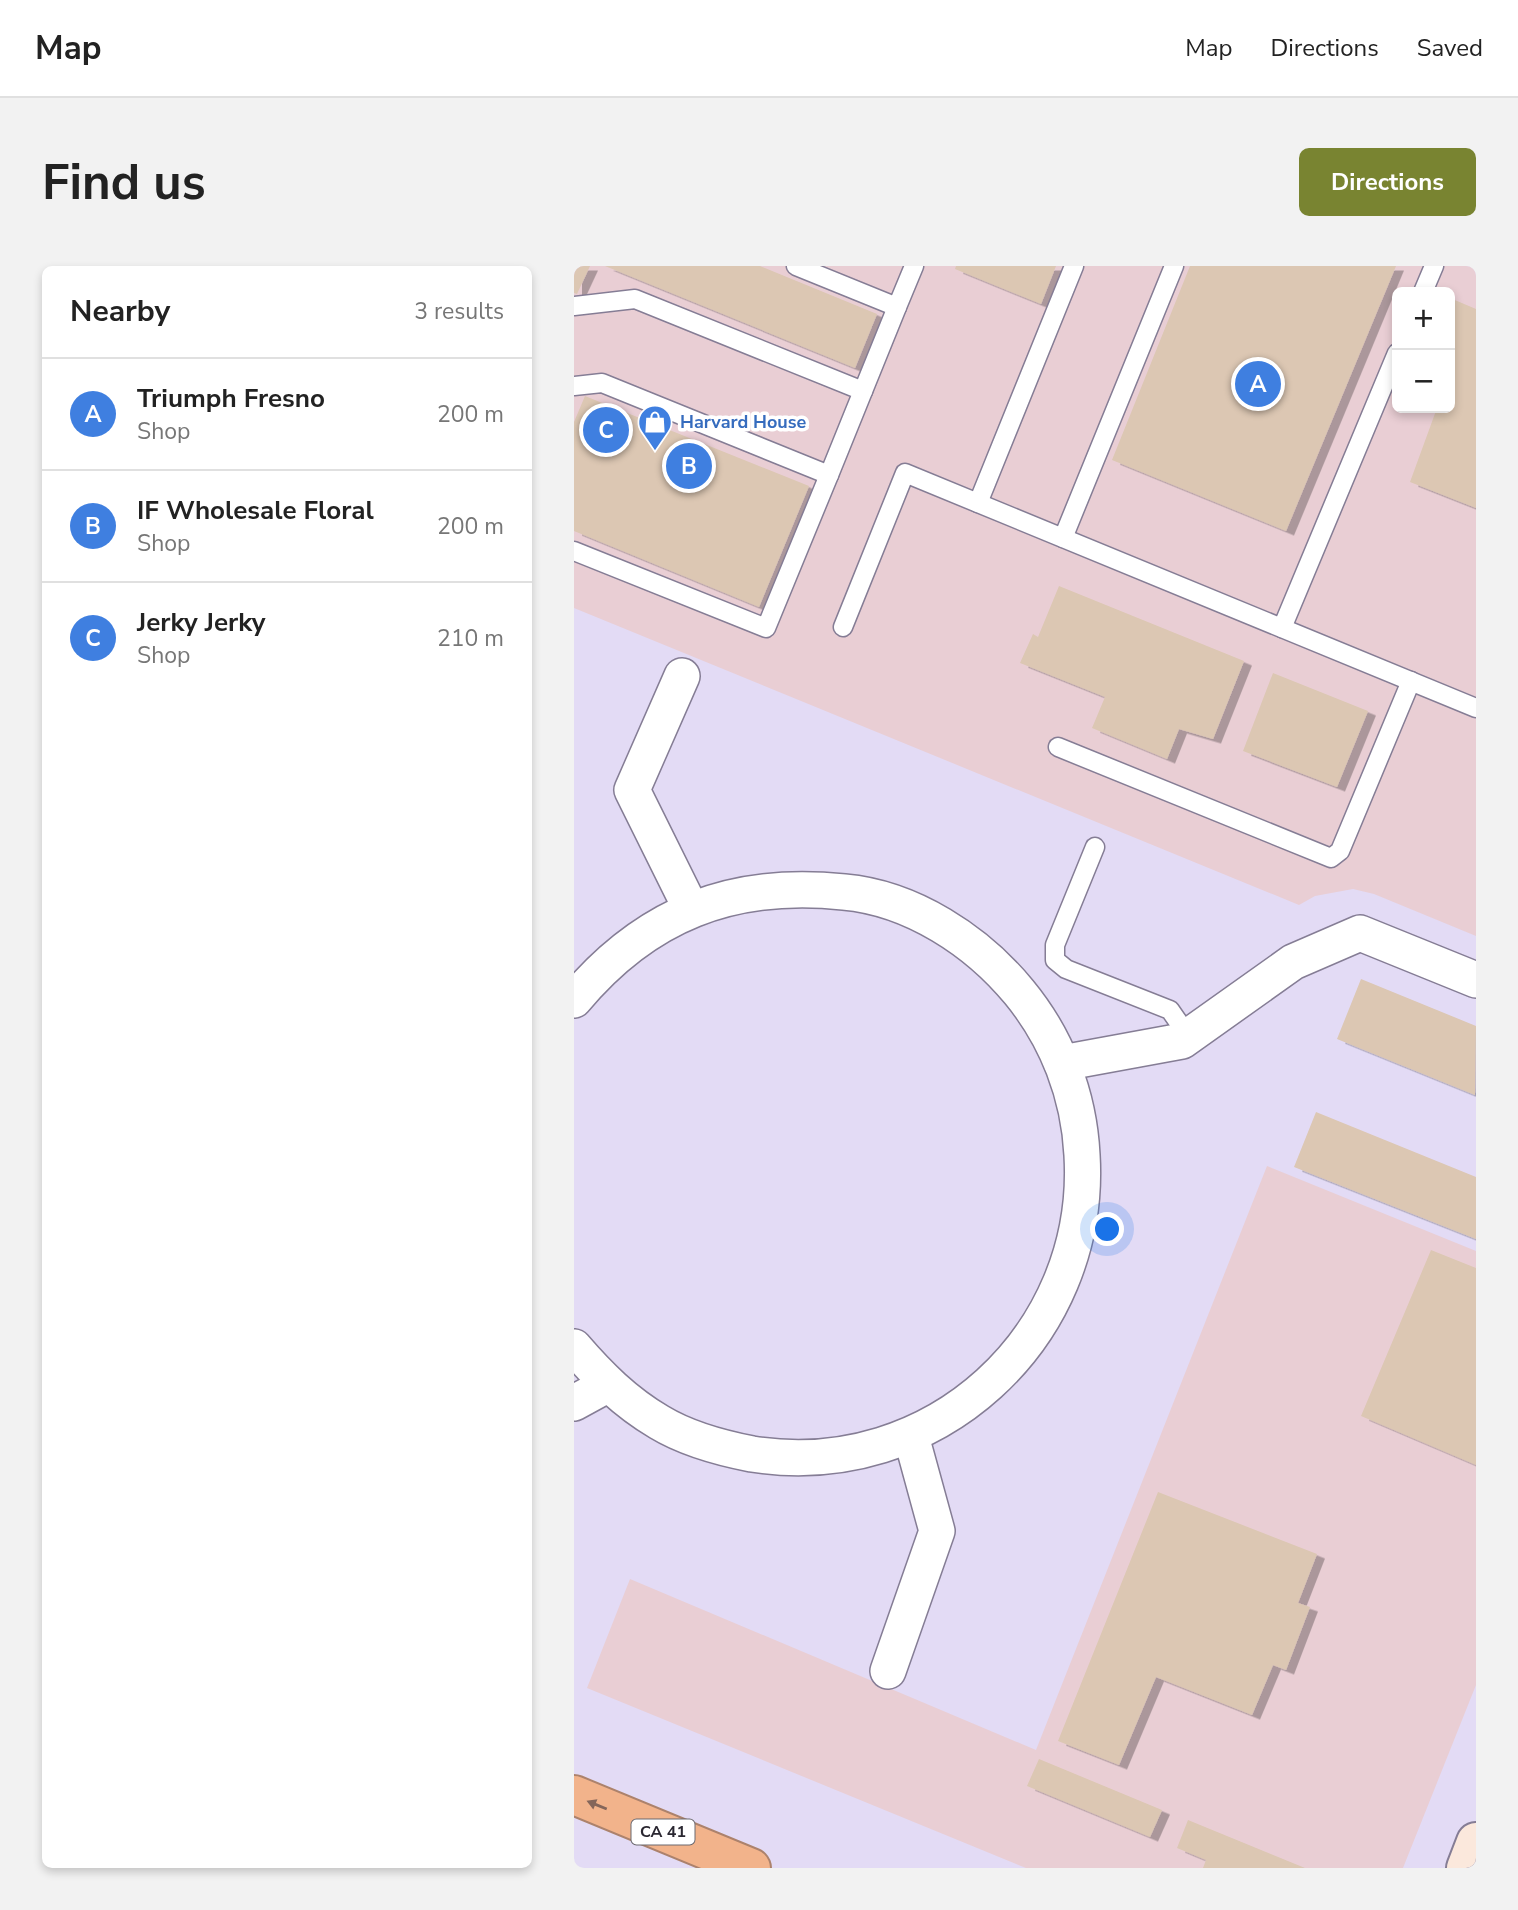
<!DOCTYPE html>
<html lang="en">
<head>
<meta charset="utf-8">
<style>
	:root { --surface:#fff; --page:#f2f2f2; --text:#222; --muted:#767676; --line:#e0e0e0; --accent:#798431 }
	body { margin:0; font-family:"Nunito Sans",sans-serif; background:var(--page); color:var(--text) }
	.controls { position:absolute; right:21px; top:21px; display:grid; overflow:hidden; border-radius:10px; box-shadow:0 4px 10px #0003 }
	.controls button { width:63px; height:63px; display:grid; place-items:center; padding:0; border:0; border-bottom:2px solid var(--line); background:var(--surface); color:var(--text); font:35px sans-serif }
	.you { position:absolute; left:534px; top:964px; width:24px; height:24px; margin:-18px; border:5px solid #fff; border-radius:50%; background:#1a73e8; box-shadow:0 0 0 10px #1a73e833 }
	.badge { display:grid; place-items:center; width:46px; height:46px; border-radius:50%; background:var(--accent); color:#fff; font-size:23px; font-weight:700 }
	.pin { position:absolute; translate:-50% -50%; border:4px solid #fff; box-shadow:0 2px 7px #0006 }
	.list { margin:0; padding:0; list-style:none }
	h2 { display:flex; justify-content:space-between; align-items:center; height:91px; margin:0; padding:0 28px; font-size:30px }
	h2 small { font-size:23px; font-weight:400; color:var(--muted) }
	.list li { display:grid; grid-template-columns:46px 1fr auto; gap:21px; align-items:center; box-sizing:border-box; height:112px; padding:0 28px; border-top:2px solid var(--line) }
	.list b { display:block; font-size:26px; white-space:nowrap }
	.list p { margin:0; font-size:23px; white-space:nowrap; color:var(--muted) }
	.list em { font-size:23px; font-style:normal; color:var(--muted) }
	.map { position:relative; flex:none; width:902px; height:1602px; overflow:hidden; border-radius:10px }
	header { display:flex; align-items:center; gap:42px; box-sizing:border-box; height:98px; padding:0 35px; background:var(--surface); border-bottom:2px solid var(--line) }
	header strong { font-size:33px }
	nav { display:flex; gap:38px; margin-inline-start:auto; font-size:24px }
	.intro { display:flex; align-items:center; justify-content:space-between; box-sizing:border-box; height:168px; padding:0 42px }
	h1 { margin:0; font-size:49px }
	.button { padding:18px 32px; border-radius:10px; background:var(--accent); color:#fff; font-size:24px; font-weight:700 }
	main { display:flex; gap:42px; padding:0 42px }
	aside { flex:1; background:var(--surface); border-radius:10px; box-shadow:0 4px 10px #0003 }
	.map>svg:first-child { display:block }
	.commercial { fill:#e9ced4; fill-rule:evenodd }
	.building { fill:#dcc7b3; filter:url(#shadow) }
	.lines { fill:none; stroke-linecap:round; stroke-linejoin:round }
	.service-casing { stroke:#857d95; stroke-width:21 }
	.minor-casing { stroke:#857d95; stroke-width:38 }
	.secondary-casing { stroke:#857d95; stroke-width:42 }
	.motorway-casing { stroke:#ac826c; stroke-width:42 }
	.service { stroke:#fff; stroke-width:18 }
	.minor { stroke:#fff; stroke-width:35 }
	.secondary { stroke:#fbe8dc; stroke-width:38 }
	.motorway { stroke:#f2b38b; stroke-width:38 }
	.oneway { fill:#84665a }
	.labels { text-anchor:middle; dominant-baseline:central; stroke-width:7; stroke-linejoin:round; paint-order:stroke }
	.shield { fill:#fff; stroke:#6a686f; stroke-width:2 }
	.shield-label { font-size:16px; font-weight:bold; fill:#2a2731 }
	.shop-label { font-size:18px; font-weight:bold; fill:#366cbe; stroke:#fff; text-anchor:start }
</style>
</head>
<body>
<header>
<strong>Map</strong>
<nav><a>Map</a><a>Directions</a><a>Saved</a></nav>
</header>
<div class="intro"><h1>Find us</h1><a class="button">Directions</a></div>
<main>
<aside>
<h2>Nearby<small>3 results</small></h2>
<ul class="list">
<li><span class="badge" style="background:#3f7fe0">A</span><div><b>Triumph Fresno</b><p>Shop</p></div><em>200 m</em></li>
<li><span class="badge" style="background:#3f7fe0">B</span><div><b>IF Wholesale Floral</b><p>Shop</p></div><em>200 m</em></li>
<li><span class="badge" style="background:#3f7fe0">C</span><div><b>Jerky Jerky</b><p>Shop</p></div><em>210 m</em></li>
</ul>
</aside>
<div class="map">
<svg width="902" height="1602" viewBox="0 0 902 1602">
	<defs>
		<filter id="shadow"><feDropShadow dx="8" dy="4.5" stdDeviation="0" flood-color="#0004"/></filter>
	</defs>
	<rect width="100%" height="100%" fill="#e3dbf5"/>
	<g class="commercial">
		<path d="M0 0H902V670L800 628 779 623 741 630 725 639 0 342ZM823 26H876V142H823Z"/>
		<polygon points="693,900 902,985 902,1419 829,1602 452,1602 13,1422 56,1313 462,1484"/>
	</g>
	<g class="building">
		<polygon points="0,0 16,0 3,28 0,27"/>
		<polygon points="31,0 186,0 303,48 281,102"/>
		<polygon points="382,0 482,0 467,38 381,3"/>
		<polygon points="616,0 822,0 712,265 538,194"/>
		<polygon points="876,32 902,43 902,242 836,216 863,142 876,142"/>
		<polygon points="11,130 235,220 185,341 0,265 0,156"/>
		<polygon points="485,320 670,395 639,473 605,463 593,493 518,462 531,431 446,397 459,368 464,371"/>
		<polygon points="699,407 794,445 763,521 669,485"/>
		<polygon points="787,713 902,760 901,829 763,773"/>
		<polygon points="742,846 902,911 902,973 720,901"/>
		<polygon points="857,984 902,1002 902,1199 787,1150"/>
		<polygon points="584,1226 743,1288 724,1337 736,1341 712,1404 699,1399 678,1449 582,1411 545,1499 484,1475"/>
		<polygon points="465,1493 588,1544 576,1571 453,1520"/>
		<polygon points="614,1554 731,1602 629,1602 632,1594 603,1582"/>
	</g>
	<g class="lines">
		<g class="service-casing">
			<g id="service">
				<polyline points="222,0 323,41 340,0"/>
				<polyline points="849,26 860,0"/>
				<polyline points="0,40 61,33 289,125 255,209 28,117 0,120"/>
				<polyline points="289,125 323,41"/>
				<polyline points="404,237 500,0"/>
				<polyline points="489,272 600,0"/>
				<polyline points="0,285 192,362 255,209"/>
				<polyline points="269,361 331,207 902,442"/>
				<polyline points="708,362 823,87"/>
				<polyline points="484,481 757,592 766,585 837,415"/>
				<polyline points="521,581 481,679 481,694 492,703 596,744 614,770"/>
			</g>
		</g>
		<g class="minor-casing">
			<g id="minor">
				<polyline points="108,410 58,524 117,643"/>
				<path d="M0 734C72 648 158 614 270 626 338 632 403 675 445 726 483 772 505 829 508 889 519 1071 359 1217 178 1188 147 1182 113 1173 85 1156 51 1136 25 1110 0 1081"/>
				<polyline points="488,797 608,775 719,696 786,667 902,714"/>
				<polyline points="0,1137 33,1119"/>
				<polyline points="314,1405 363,1265 337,1170"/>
			</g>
		</g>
		<g class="secondary-casing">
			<polyline id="secondary" points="892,1602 902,1576"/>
		</g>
		<g class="motorway-casing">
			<polyline id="motorway" points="0,1529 177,1602"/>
		</g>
		<use href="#service" class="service"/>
		<use href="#minor" class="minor"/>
		<use href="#secondary" class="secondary"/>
		<use href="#motorway" class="motorway"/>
	</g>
	<defs><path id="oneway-solid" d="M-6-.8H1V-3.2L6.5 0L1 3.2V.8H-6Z" transform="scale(1.75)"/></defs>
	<use class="oneway" href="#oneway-solid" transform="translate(23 1539) rotate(-158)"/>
	<defs>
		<g id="shop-pin" transform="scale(1.75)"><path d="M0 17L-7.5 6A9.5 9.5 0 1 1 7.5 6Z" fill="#3f7fe0" stroke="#fff"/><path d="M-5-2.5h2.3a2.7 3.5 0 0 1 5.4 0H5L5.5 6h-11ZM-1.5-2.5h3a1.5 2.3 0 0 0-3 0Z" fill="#fff"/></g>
	</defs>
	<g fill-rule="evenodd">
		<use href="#shop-pin" x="81" y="156"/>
	</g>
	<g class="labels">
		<rect class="shield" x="57.5" y="1553.5" width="63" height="25" rx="5"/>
		<g class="shield-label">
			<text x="89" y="1566">CA 41</text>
		</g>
		<g class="shop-label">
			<text x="106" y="156">Harvard House</text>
		</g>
	</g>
</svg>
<div class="controls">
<button>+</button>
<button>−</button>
</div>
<div class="you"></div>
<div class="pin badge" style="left:684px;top:118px;background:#3f7fe0">A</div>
<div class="pin badge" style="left:115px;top:200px;background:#3f7fe0">B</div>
<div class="pin badge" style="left:32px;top:164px;background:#3f7fe0">C</div>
</div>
</main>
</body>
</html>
